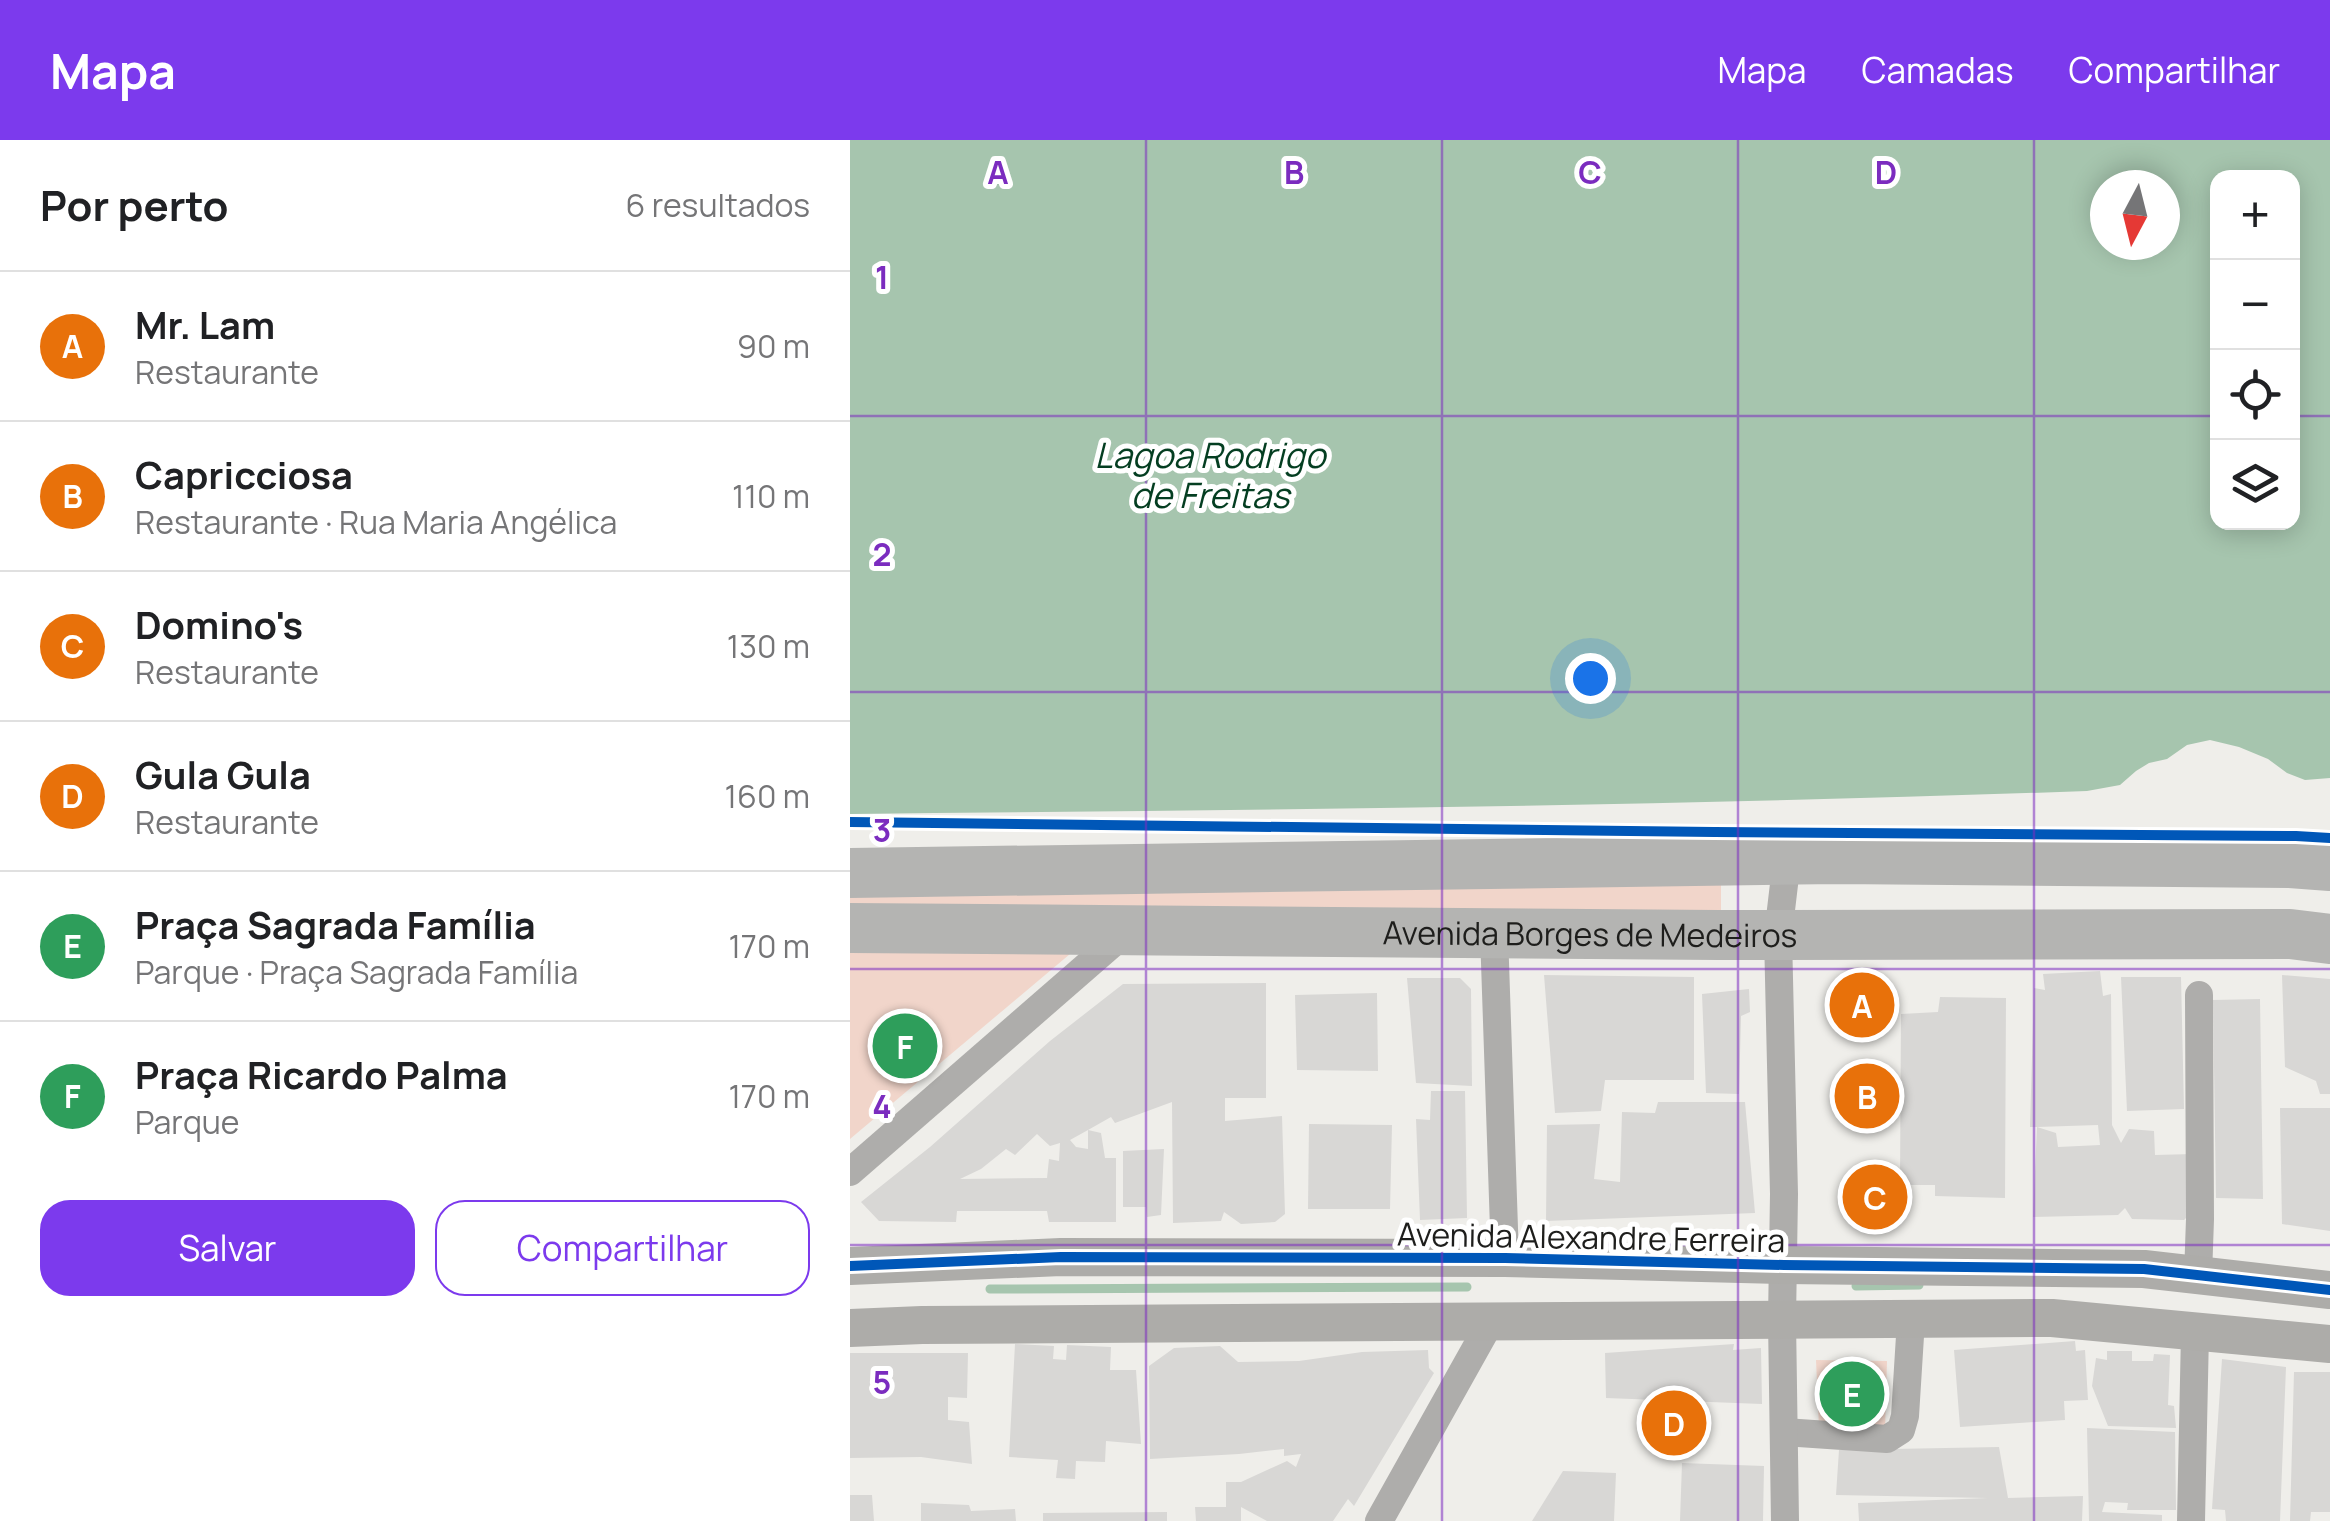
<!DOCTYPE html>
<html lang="pt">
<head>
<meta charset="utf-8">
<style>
	:root { --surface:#fff; --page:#f6f6f6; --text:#202124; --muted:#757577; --line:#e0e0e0; --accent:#7c3aed }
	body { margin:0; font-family:Manrope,sans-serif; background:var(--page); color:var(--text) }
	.controls { position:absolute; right:30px; top:30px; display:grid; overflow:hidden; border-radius:20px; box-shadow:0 5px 25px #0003 }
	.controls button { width:90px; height:90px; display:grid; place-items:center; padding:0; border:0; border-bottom:2px solid var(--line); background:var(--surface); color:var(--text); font:50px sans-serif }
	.compass { position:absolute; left:1240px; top:30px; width:90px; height:90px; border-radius:50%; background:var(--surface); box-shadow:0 5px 25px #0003; rotate:187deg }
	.you { position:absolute; left:740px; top:538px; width:35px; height:35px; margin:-25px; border:8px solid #fff; border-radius:50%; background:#1a73e8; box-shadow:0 0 0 15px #1a73e833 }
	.badge { display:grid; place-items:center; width:65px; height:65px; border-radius:50%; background:var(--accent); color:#fff; font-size:32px; font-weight:700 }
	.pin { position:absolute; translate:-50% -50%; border:5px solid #fff; box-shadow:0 2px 10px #0006 }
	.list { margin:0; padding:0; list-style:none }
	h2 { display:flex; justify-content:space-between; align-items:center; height:130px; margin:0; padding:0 40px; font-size:42px }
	h2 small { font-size:32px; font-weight:400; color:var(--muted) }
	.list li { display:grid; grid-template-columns:65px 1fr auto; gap:30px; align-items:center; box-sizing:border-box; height:150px; padding:0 40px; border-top:2px solid var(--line) }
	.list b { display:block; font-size:38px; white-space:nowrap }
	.list p { margin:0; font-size:32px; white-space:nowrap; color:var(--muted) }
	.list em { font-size:32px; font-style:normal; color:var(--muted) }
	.actions { display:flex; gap:20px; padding:30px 40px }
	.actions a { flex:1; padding:22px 0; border:2px solid var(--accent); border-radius:30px; text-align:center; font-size:35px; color:var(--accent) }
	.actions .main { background:var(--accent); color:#fff }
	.icon { flex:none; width:55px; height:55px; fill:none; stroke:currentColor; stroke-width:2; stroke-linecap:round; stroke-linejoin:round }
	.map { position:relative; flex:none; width:1480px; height:1381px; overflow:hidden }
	header { display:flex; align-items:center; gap:60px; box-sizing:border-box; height:140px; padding:0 50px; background:var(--accent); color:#fff }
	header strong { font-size:48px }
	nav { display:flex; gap:55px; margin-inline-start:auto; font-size:35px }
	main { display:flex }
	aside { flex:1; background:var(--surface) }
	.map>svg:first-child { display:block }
	.green { fill:#f1d5ca }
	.water { fill:#a6c5ae; fill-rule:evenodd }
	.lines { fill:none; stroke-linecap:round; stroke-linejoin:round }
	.stream { stroke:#a6c5ae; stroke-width:9 }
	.building { fill:#d8d7d5; fill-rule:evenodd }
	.street { stroke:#aeadab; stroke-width:28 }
	.secondary { stroke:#adaca9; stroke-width:38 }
	.highway { stroke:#b4b4b2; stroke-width:50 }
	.cycleway-casing { stroke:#fff; stroke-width:16 }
	.cycleway { stroke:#0057b8; stroke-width:10 }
	.grid { fill:none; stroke:#7b2cbf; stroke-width:2.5; stroke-opacity:0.55 }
	.labels { text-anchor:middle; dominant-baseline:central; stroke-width:10; stroke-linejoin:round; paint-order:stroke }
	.street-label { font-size:32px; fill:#1e1e1c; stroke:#fff }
	.water-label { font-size:35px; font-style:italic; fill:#043e21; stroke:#fff }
	.grid-label { font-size:32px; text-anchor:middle; font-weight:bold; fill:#7b2cbf; stroke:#fff; stroke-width:10; stroke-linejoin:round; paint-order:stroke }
</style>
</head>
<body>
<header>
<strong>Mapa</strong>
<nav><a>Mapa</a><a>Camadas</a><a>Compartilhar</a></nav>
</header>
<main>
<aside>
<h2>Por perto<small>6 resultados</small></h2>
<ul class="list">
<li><span class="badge" style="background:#e8710a">A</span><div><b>Mr. Lam</b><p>Restaurante</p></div><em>90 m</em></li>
<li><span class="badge" style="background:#e8710a">B</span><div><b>Capricciosa</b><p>Restaurante · Rua Maria Angélica</p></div><em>110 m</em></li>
<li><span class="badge" style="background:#e8710a">C</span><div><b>Domino's</b><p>Restaurante</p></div><em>130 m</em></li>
<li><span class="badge" style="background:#e8710a">D</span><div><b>Gula Gula</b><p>Restaurante</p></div><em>160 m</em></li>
<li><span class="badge" style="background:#2e9e5b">E</span><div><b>Praça Sagrada Família</b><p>Parque · Praça Sagrada Família</p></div><em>170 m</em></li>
<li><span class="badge" style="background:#2e9e5b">F</span><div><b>Praça Ricardo Palma</b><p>Parque</p></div><em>170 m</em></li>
</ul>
<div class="actions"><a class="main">Salvar</a><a>Compartilhar</a></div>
</aside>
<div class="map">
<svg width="1480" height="1381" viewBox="0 0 1480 1381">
	<rect width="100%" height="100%" fill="#efeeea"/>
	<g class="green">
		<polygon points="871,731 871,777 0,775 0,740"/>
		<polygon points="0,811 220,814 0,999"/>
		<polygon points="966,1220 1037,1221 1035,1291 969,1288"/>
	</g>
	<path class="water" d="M0 0H1480V638L1455 640 1437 633 1418 619 1389 607 1360 600 1337 605 1317 619 1299 623 1286 631 1270 645 1237 651C825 666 412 670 0 674ZM1368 38H1442V382H1368ZM1255 45H1315V105H1255Z"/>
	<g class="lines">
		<g class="stream">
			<polyline points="1006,1146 1069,1145"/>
			<polyline points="140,1149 617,1147"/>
		</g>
	</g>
	<g class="building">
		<path d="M1250 831 1253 856 1261 854 1262 985 1271 1003 1279 989 1304 991 1305 1015 1343 1014 1341 1073 1334 1080 1282 1079 1275 1068 1268 1075 1183 1077 1187 987H1180L1184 848 1195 850 1193 834ZM1248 985 1250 1005 1208 1007 1206 993 1187 987Z"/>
		<polygon points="694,835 844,837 844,940 755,940 751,971 705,973"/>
		<polygon points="1432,835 1480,839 1480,954 1470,954 1466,941 1435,927"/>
		<polygon points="1271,837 1331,837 1334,969 1277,971"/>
		<polygon points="557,838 610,838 621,849 622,946 566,943"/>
		<path d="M416 843V958H375V981L432 976 435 1074 425 1082 391 1084 374 1072 371 1081 323 1083 322 962 265 983 261 977 238 990 251 993 255 1018H266V1082H199L197 1071H107L106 1082 29 1081 11 1062 80 1007 200 901 273 844ZM238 990V1009L226 1007 220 1000ZM187 994 200 1006 210 1003 209 1021 199 1019 197 1038 110 1039 131 1029 156 1009 165 1015Z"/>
		<polygon points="899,849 900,872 891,876 889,954 856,953 852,854"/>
		<polygon points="527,853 528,931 447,930 445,855"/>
		<polygon points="1090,857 1156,858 1155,1058 1085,1056 1085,1045 1050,1045 1051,874 1088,872"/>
		<polygon points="1410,859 1413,1059 1366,1058 1363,860"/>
		<polygon points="581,951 615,951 617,1078 570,1080 566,979 580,980"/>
		<polygon points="808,962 895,962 905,1073 696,1081 697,985 750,984 744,1039 770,1042 772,972 805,973"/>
		<polygon points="1430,968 1480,968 1480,1091 1432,1084"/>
		<polygon points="459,984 542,985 540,1069 458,1069"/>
		<polygon points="314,1009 311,1075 297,1077 296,1067 273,1067 273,1011"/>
		<polygon points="1225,1201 1226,1211 1235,1210 1238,1260 1214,1261 1215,1280 1110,1287 1104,1210"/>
		<polygon points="165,1204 204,1206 203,1219 216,1220 217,1205 261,1207 260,1230 286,1230 291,1304 256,1301 255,1322 226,1321 225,1339 206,1338 208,1320 159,1317"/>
		<polygon points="884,1204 883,1210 911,1208 912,1264 756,1258 755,1213"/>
		<polygon points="370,1206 388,1222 449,1221 512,1212 578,1210 579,1228 584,1233 504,1366 498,1359 483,1381 417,1381 391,1367 391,1381 346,1381 345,1367 376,1367 376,1342 391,1342 437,1321 446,1327 451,1314 434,1316 434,1309 389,1314 300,1319 299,1226 324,1208"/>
		<polygon points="1257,1211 1282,1211 1282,1221 1303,1221 1304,1214 1320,1215 1318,1265 1324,1266 1326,1288 1258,1286 1242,1246 1246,1218 1257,1220"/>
		<polygon points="0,1213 118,1213 117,1258 98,1257 98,1280 119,1282 122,1324 71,1317 0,1318"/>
		<polygon points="1372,1219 1436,1227 1430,1381 1376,1381 1375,1370 1362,1369"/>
		<polygon points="1444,1232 1480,1232 1480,1372 1461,1372 1460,1381 1440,1381"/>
		<polygon points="1237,1288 1325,1292 1326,1370 1277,1370 1278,1363 1255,1362 1252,1372 1312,1375 1312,1381 1239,1381"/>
		<polygon points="1149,1307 1158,1358 1233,1356 1232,1381 1009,1381 1008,1363 1138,1358 986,1355 989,1310"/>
		<polygon points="832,1323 914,1326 913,1381 830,1381"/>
		<polygon points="713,1331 766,1333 764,1381 682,1381"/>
		<polygon points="0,1355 22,1355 24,1381 0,1381"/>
		<polygon points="71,1363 119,1365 121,1371 165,1369 166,1381 71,1381"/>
		<polygon points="317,1372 317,1381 193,1381 193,1373"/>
	</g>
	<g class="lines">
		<g class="street">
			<polyline points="644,793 655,1118"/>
			<polyline points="0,1032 277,791"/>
			<polyline points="1348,1136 1350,1079 1349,855"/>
			<polyline points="934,1292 1037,1299 1051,1290 1055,1276 1061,1180"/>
			<polyline points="529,1381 641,1181"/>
			<polyline points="935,1381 932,1180 934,1054 928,795 937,719"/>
			<polyline points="1341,1381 1345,1193"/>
		</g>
		<g class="secondary">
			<polyline points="0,1126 211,1117 655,1118 934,1125 1294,1129 1480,1150"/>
			<polyline points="0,1188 72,1185 1202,1178 1480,1204"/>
		</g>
		<g class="highway">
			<polyline points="0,733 987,719 1440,723 1480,726"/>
			<path id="s1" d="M0 788 868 795 1440 794 1480 799"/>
		</g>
		<g class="cycleway-casing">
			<g id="cycleway">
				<polyline points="0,682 864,692 1446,696 1480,698"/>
				<polyline points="0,1126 211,1117 655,1118 934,1125 1294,1129 1480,1150"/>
			</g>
		</g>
		<use href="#cycleway" class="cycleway"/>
	</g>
	<path class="grid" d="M296 0V1381M592 0V1381M888 0V1381M1184 0V1381M0 276H1368M1442 276H1480M0 552H1480M0 829H1480M0 1105H1480"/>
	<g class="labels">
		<g class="street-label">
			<text stroke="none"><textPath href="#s1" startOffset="740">Avenida Borges de Medeiros</textPath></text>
			<text transform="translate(741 1097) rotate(1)">Avenida Alexandre Ferreira</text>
		</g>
		<g class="water-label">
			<text x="360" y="315">Lagoa Rodrigo<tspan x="360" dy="40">de Freitas</tspan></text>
		</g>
	</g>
	<g class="grid-label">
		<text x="148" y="44">A</text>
		<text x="444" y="44">B</text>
		<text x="740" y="44">C</text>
		<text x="1036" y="44">D</text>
		<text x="32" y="149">1</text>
		<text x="32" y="426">2</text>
		<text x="32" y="702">3</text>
		<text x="32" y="978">4</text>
		<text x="32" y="1254">5</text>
	</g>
</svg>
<div class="controls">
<button>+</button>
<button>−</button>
<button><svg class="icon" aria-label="locate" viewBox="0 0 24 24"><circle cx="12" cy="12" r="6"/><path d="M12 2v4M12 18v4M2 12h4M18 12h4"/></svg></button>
<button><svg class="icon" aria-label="layers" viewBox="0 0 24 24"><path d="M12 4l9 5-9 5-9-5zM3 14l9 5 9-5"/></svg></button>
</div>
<svg class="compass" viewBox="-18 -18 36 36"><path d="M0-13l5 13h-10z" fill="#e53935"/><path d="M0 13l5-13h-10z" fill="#757577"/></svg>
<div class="you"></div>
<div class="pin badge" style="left:1012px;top:865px;background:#e8710a">A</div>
<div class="pin badge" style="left:1017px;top:956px;background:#e8710a">B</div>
<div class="pin badge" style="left:1025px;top:1057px;background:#e8710a">C</div>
<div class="pin badge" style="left:824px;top:1283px;background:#e8710a">D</div>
<div class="pin badge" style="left:1002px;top:1254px;background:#2e9e5b">E</div>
<div class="pin badge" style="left:55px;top:906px;background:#2e9e5b">F</div>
</div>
</main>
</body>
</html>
